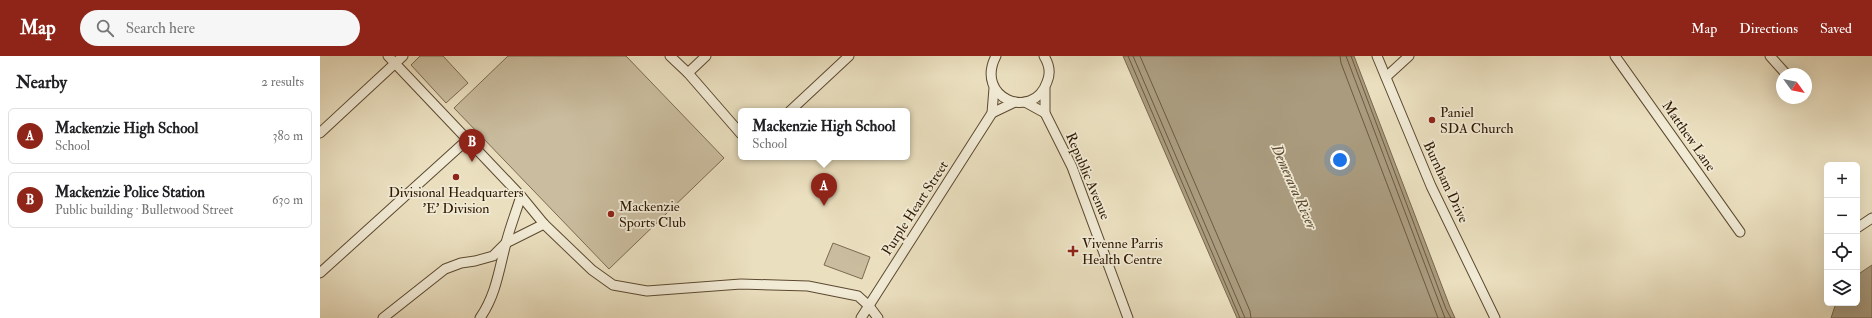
<!DOCTYPE html>
<html lang="en">
<head>
<meta charset="utf-8">
<style>
	:root { --surface:#fff; --page:#f6f6f6; --text:#202124; --muted:#757577; --line:#e0e0e0; --accent:#8f2418 }
	body { margin:0; font-family:"IM FELL Double Pica",serif; background:var(--page); color:var(--text) }
	.controls { position:absolute; right:12px; bottom:12px; display:grid; overflow:hidden; border-radius:6px; box-shadow:0 4px 16px #0002 }
	.controls button { width:36px; height:36px; display:grid; place-items:center; padding:0; border:0; border-bottom:1px solid var(--line); background:var(--surface); color:var(--text); font:20px sans-serif }
	.compass { position:absolute; left:1456px; top:12px; width:36px; height:36px; border-radius:50%; background:var(--surface); box-shadow:0 4px 16px #0002; rotate:123deg }
	.you { position:absolute; left:1020px; top:104px; width:14px; height:14px; margin:-10px; border:3px solid #fff; border-radius:50%; background:#1a73e8; box-shadow:0 0 0 6px #1a73e833 }
	.badge { display:grid; place-items:center; width:26px; height:26px; border-radius:50%; background:var(--accent); color:#fff; font-size:13px; font-weight:700 }
	.pin { position:absolute; translate:-50% -33px; filter:drop-shadow(0 1px 2px #0008) }
	.pin::after { content:''; position:absolute; top:21px; width:14px; height:12px; background:inherit; clip-path:polygon(0 0,100% 0,50% 100%) }
	.popup { position:absolute; left:418px; top:52px; width:172px; height:52px; box-sizing:border-box; display:grid; place-content:center; border-radius:6px; background:var(--surface); filter:drop-shadow(0 1px 3px #0005); font-size:13px; white-space:nowrap; color:var(--muted) }
	.popup b { font-size:15px; color:var(--text) }
	.popup::after { content:''; position:absolute; left:50%; top:100%; margin-left:-8px; border:8px solid transparent; border-top-color:var(--surface) }
	.list { margin:0; padding:0; list-style:none }
	h2 { display:flex; justify-content:space-between; align-items:center; height:52px; margin:0; padding:0 16px; font-size:17px }
	h2 small { font-size:13px; font-weight:400; color:var(--muted) }
	.list li { display:grid; grid-template-columns:26px 1fr auto; gap:12px; align-items:center; box-sizing:border-box; height:56px; margin:0 8px 8px; padding:0 8px; border:1px solid var(--line); border-radius:6px }
	.list b { display:block; font-size:15px; white-space:nowrap }
	.list p { margin:0; font-size:13px; white-space:nowrap; color:var(--muted) }
	.list em { font-size:13px; font-style:normal; color:var(--muted) }
	.icon { flex:none; width:22px; height:22px; fill:none; stroke:currentColor; stroke-width:2; stroke-linecap:round; stroke-linejoin:round }
	.map { position:relative; flex:none; width:1552px; height:262px; overflow:hidden }
	header { display:flex; align-items:center; gap:24px; box-sizing:border-box; height:56px; padding:0 20px; background:var(--accent); color:#fff }
	header strong { font-size:19px }
	nav { display:flex; gap:22px; margin-inline-start:auto; font-size:14px }
	.search { width:280px; height:36px; background:var(--page); display:flex; align-items:center; gap:10px; box-sizing:border-box; padding:0 14px; border-radius:22px; color:var(--muted); font-size:15px }
	main { display:flex }
	aside { flex:1; background:var(--surface) }
	.map>svg:first-child { display:block }
	.green { fill:#cabd9f; stroke:#7c6a50 }
	.water { fill:#aa9b7e; stroke:#78674c }
	.lines { fill:none; stroke-linecap:round; stroke-linejoin:round }
	.shore { stroke:#6c5a3f; stroke-width:1 }
	.minor-casing { stroke:#5c4a30; stroke-width:11 }
	.minor { stroke:#f1ead5; stroke-width:9 }
	.poi-dot { fill:#8f2418; stroke:#f1ead5; stroke-width:1.5 }
	.labels { text-anchor:middle; dominant-baseline:central; stroke-width:3.5; stroke-linejoin:round; paint-order:stroke }
	.poi-label { font-size:14px; fill:#2d1800; stroke:#f1ead5; text-anchor:start }
	.street-label { font-size:14px; fill:#2d1800; stroke:#f1ead5 }
	.water-label { font-size:15px; font-style:italic; fill:#5f4c32; stroke:#f1ead5 }
</style>
</head>
<body>
<header>
<strong>Map</strong>
<div class="search"><svg class="icon" aria-label="search" viewBox="0 0 24 24"><circle cx="10" cy="10" r="6"/><path d="M15 15l6 6"/></svg>Search here</div>
<nav><a>Map</a><a>Directions</a><a>Saved</a></nav>
</header>
<main>
<aside>
<h2>Nearby<small>2 results</small></h2>
<ul class="list">
<li><span class="badge">A</span><div><b>Mackenzie High School</b><p>School</p></div><em>380 m</em></li>
<li><span class="badge">B</span><div><b>Mackenzie Police Station</b><p>Public building · Bulletwood Street</p></div><em>630 m</em></li>
</ul>
</aside>
<div class="map">
<svg width="1552" height="262" viewBox="0 0 1552 262">
	<rect width="100%" height="100%" fill="#eadfbf"/>
	<filter id="stains"><feTurbulence type="fractalNoise" baseFrequency=".005" numOctaves="4"/><feColorMatrix values="0 0 0 0 .2 0 0 0 0 .09 0 0 0 0 .02 0 0 0 .5 -.17"/></filter>
	<radialGradient id="worn" r=".72"><stop offset=".6" stop-color="#630" stop-opacity="0"/><stop offset="1" stop-color="#630" stop-opacity=".3"/></radialGradient>
	<g class="green">
		<polygon points="100,0 123,0 148,27 126,47 91,9"/>
		<polygon points="188,0 306,0 404,102 289,213 134,52"/>
		<polygon points="513,187 550,201 542,223 504,209"/>
	</g>
	<g class="water">
		<polygon points="803,0 1034,0 1130,251 1135,262 917,262"/>
		<polygon points="1552,209 1552,262 1511,262 1516,247 1537,247 1537,219"/>
	</g>
	<g class="lines">
		<g class="shore">
			<polyline points="808,0 920,262"/>
			<polyline points="813,0 925,262"/>
			<polyline points="820,0 930,255 931,262"/>
			<polyline points="1020,0 1021,7 1118,262"/>
			<polyline points="1026,0 1125,262"/>
			<polyline points="1031,0 1126,253 1131,262"/>
		</g>
		<g class="minor-casing">
			<g id="minor">
				<polyline points="68,0 201,140 224,168 272,214 293,229 327,235 421,228 488,230 538,240 549,250 558,262"/>
				<polyline points="350,0 368,17 421,78"/>
				<path d="M676 0C654 42 713 66 727 26 731 17 729 8 724 0"/>
				<polyline points="1057,0 1111,130 1175,262"/>
				<polyline points="1295,0 1420,176"/>
				<polyline points="1450,0 1466,18"/>
				<polyline points="368,17 386,0"/>
				<polyline points="1066,21 1089,0"/>
				<polyline points="725,33 725,57 752,111 808,262"/>
				<polyline points="705,46 725,57"/>
				<polyline points="470,55 529,0"/>
				<polyline points="672,57 695,46"/>
				<polyline points="0,77 83,0"/>
				<polyline points="1537,172 1552,162"/>
				<polyline points="0,217 147,84"/>
				<polyline points="63,262 125,213 141,207 155,205 173,200 186,187 224,168"/>
				<path d="M160 262C176 239 179 214 186 187 190 171 196 156 201 140"/>
				<polyline points="541,262 672,57 674,32"/>
			</g>
		</g>
		<use href="#minor" class="minor"/>
	</g>
	<g class="poi-dot">
		<circle cx="1112" cy="64" r="4"/>
		<circle cx="136" cy="121" r="4"/>
		<circle cx="291" cy="158" r="4"/>
		<path d="M751 189h4v4h4v4h-4v4h-4v-4h-4v-4h4z"/>
	</g>
	<g class="labels">
		<g class="poi-label">
			<text x="1120" y="56">Paniel<tspan x="1120" dy="16">SDA Church</tspan></text>
			<text x="136" y="136" text-anchor="middle">Divisional Headquarters<tspan x="136" dy="16">'E' Division</tspan></text>
			<text x="299" y="150">Mackenzie<tspan x="299" dy="16">Sports Club</tspan></text>
			<text x="762" y="187">Vivenne Parris<tspan x="762" dy="16">Health Centre</tspan></text>
		</g>
		<g class="street-label">
			<text transform="translate(1369 80) rotate(55)">Matthew Lane</text>
			<text transform="translate(768 120) rotate(67)">Republic Avenue</text>
			<text transform="translate(1126 126) rotate(65)">Burnham Drive</text>
			<text transform="translate(595 152) rotate(-57)">Purple Heart Street</text>
		</g>
		<g class="water-label">
			<text transform="translate(974 131) rotate(66)">Demerara River</text>
		</g>
	</g>
	<rect width="100%" height="100%" filter="url(#stains)"/>
	<rect width="100%" height="100%" fill="url(#worn)"/>
</svg>
<div class="controls">
<button>+</button>
<button>−</button>
<button><svg class="icon" aria-label="locate" viewBox="0 0 24 24"><circle cx="12" cy="12" r="6"/><path d="M12 2v4M12 18v4M2 12h4M18 12h4"/></svg></button>
<button><svg class="icon" aria-label="layers" viewBox="0 0 24 24"><path d="M12 4l9 5-9 5-9-5zM3 14l9 5 9-5"/></svg></button>
</div>
<svg class="compass" viewBox="-18 -18 36 36"><path d="M0-13l5 13h-10z" fill="#e53935"/><path d="M0 13l5-13h-10z" fill="#757577"/></svg>
<div class="you"></div>
<div class="pin badge" style="left:504px;top:150px">A</div>
<div class="popup"><b>Mackenzie High School</b>School</div>
<div class="pin badge" style="left:152px;top:106px">B</div>
</div>
</main>
</body>
</html>
